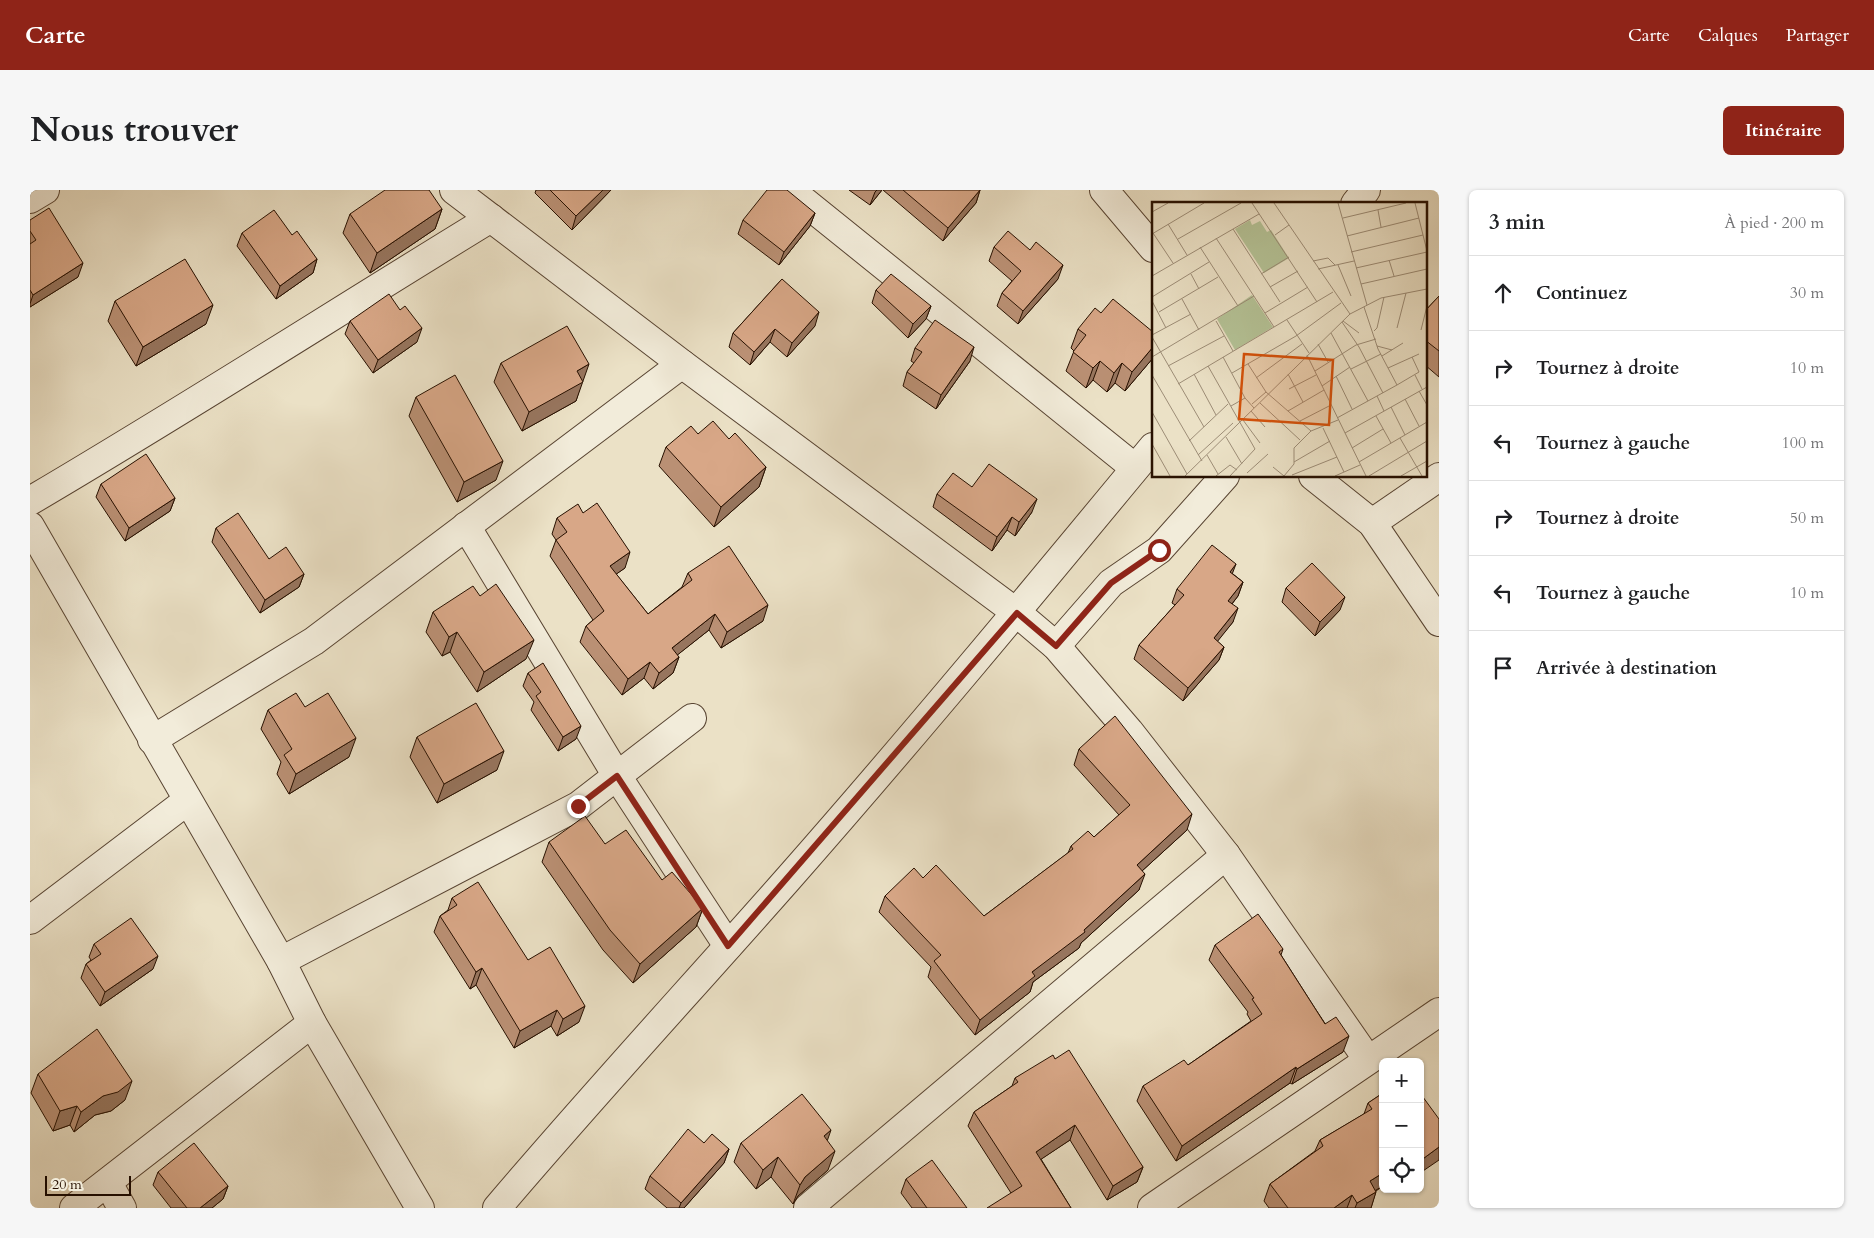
<!DOCTYPE html>
<html lang="fr">
<head>
<meta charset="utf-8">
<style>
	:root { --surface:#fff; --page:#f6f6f6; --text:#202124; --muted:#757577; --line:#e0e0e0; --accent:#8f2418 }
	body { margin:0; font-family:Cardo,serif; background:var(--page); color:var(--text) }
	.controls { position:absolute; right:15px; bottom:15px; display:grid; overflow:hidden; border-radius:8px; box-shadow:0 1px 4px #0004 }
	.controls button { width:45px; height:45px; display:grid; place-items:center; padding:0; border:0; border-bottom:1px solid var(--line); background:var(--surface); color:var(--text); font:25px sans-serif }
	.scale { position:absolute; left:15px; bottom:12px; width:86px; box-sizing:border-box; padding-left:5px; border:2px solid #271000; border-top:0; font-size:14px; line-height:18px; white-space:nowrap; color:#271000; -webkit-text-stroke:4px #f2ecda; paint-order:stroke }
	.stop { position:absolute; width:15px; height:15px; margin:-11px; border:4px solid #8f2418; border-radius:50%; background:#fff }
	.stop.end { background:#8f2418; border-color:#fff; box-shadow:0 1px 5px #0008 }
	.list { margin:0; padding:0; list-style:none }
	h2 { display:flex; justify-content:space-between; align-items:center; height:65px; margin:0; padding:0 20px; font-size:21px }
	h2 small { font-size:16px; font-weight:400; color:var(--muted) }
	.list li { display:grid; grid-template-columns:32px 1fr auto; gap:15px; align-items:center; box-sizing:border-box; height:75px; padding:0 20px; border-top:1px solid var(--line) }
	.list b { display:block; font-size:19px; white-space:nowrap }
	.list em { font-size:16px; font-style:normal; color:var(--muted) }
	.icon { flex:none; width:28px; height:28px; fill:none; stroke:currentColor; stroke-width:2; stroke-linecap:round; stroke-linejoin:round }
	.map { position:relative; flex:none; width:1409px; height:1018px; overflow:hidden; border-radius:8px }
	header { display:flex; align-items:center; gap:30px; box-sizing:border-box; height:70px; padding:0 25px; background:var(--accent); color:#fff }
	header strong { font-size:24px }
	nav { display:flex; gap:28px; margin-inline-start:auto; font-size:18px }
	.intro { display:flex; align-items:center; justify-content:space-between; box-sizing:border-box; height:120px; padding:0 30px }
	h1 { margin:0; font-size:35px }
	.button { padding:12px 22px; border-radius:8px; background:var(--accent); color:#fff; font-size:18px; font-weight:700 }
	main { display:flex; gap:30px; padding:0 30px }
	aside { flex:1; background:var(--surface); border-radius:8px; box-shadow:0 1px 4px #0004 }
	.map>svg:first-child { display:block }
	.lines { fill:none; stroke-linecap:round; stroke-linejoin:round }
	.minor-casing { stroke:#584432; stroke-width:30 }
	.minor { stroke:#f2ecda; stroke-width:28 }
	.wall { fill:#ba9074; stroke:#271000 }
	.shaded-wall { fill:#97755e; stroke:#271000 }
	.building { fill:#d8a787; stroke:#271000 }
	.route { stroke:#8f2418; stroke-width:6 }
	.inset-road { fill:none; stroke:#9d8d77; stroke-width:1 }
	.view { fill:#d5520b; fill-opacity:0.15; stroke:#d5520b; stroke-width:2.5 }
	.inset-edge { fill:none; stroke:#271000; stroke-width:2.5 }
</style>
</head>
<body>
<header>
<strong>Carte</strong>
<nav><a>Carte</a><a>Calques</a><a>Partager</a></nav>
</header>
<div class="intro"><h1>Nous trouver</h1><a class="button">Itinéraire</a></div>
<main>
<div class="map">
<svg width="1409" height="1018" viewBox="0 0 1409 1018">
	<rect width="100%" height="100%" fill="#ebe1c6"/>
	<filter id="stains"><feTurbulence type="fractalNoise" baseFrequency=".004" numOctaves="4"/><feColorMatrix values="0 0 0 0 .2 0 0 0 0 .09 0 0 0 0 .02 0 0 0 .5 -.17"/></filter>
	<radialGradient id="worn" r=".72"><stop offset=".6" stop-color="#630" stop-opacity="0"/><stop offset="1" stop-color="#630" stop-opacity=".3"/></radialGradient>
	<g class="lines">
		<g class="minor-casing">
			<g id="minor">
				<polyline points="424,0 652,174 987,423 1026,456 1099,541 1196,665 1338,870"/>
				<polyline points="760,0 1105,278"/>
				<polyline points="1074,0 1123,58"/>
				<polyline points="0,9 15,0"/>
				<polyline points="1325,14 1336,0"/>
				<polyline points="1283,286 1342,333 1409,432"/>
				<path d="M0 311C155 220 307 122 461 28"/>
				<polyline points="1342,333 1409,287"/>
				<polyline points="0,336 251,771 282,833 390,1018"/>
				<polyline points="436,336 587,586 698,756"/>
				<polyline points="1026,456 1081,393 1129,360 1195,286"/>
				<polyline points="122,550 284,451 652,174"/>
				<polyline points="0,730 157,611"/>
				<polyline points="251,771 548,616 662,528"/>
				<polyline points="78,993 92,1018"/>
				<polyline points="44,1018 282,833"/>
				<path d="M467 1018C562 906 661 799 758 689 883 547 1003 402 1123 257"/>
				<polyline points="778,1018 1196,665"/>
				<polyline points="1122,1018 1409,822"/>
			</g>
		</g>
		<use href="#minor" class="minor"/>
	</g>
	<g class="wall">
		<polygon points="506,0 581,0 542,40 505,3"/>
		<polygon points="819,0 852,0 840,15"/>
		<polygon points="853,0 950,0 946,13 913,51"/>
		<polygon points="412,19 405,39 340,83 313,43 320,24"/>
		<polygon points="785,23 780,36 749,75 708,44 713,30"/>
		<polygon points="0,30 48,87 0,117"/>
		<polygon points="212,43 262,45 287,69 283,83 246,109 207,56"/>
		<polygon points="964,57 1000,60 1028,89 988,134 967,116 972,103 982,91 959,71"/>
		<polygon points="752,89 785,136 757,167 740,152 720,175 699,157 703,143"/>
		<polygon points="846,100 901,116 896,129 878,148 842,113"/>
		<polygon points="1409,106 1409,187 1395,175 1395,121"/>
		<polygon points="85,111 176,134 106,176 78,131"/>
		<polygon points="320,131 387,152 343,183 315,144"/>
		<polygon points="1048,139 1123,168 1095,201 1085,193 1077,202 1063,190 1056,198 1036,181 1044,161 1041,158"/>
		<polygon points="885,158 940,171 906,219 873,196 877,182 884,173 881,171"/>
		<polygon points="471,173 552,191 546,211 492,241 464,192"/>
		<polygon points="386,207 466,290 427,312 379,226"/>
		<polygon points="668,244 699,249 736,277 729,297 684,337 629,276 636,257"/>
		<polygon points="71,294 145,308 140,321 95,351 66,307"/>
		<polygon points="942,297 1002,322 985,346 977,340 962,361 903,317 907,304"/>
		<polygon points="553,323 595,378 586,384 618,424 652,397 658,383 733,431 691,458 679,440 647,465 649,467 643,483 623,499 614,488 592,505 550,452 556,436 563,430 520,366 526,350 522,344 527,328"/>
		<polygon points="186,338 239,369 274,384 269,397 230,423 182,352"/>
		<polygon points="1203,384 1213,392 1208,406 1202,414 1203,432 1187,451 1194,457 1189,470 1153,511 1104,469 1109,455 1145,415 1142,413 1147,399"/>
		<polygon points="1256,398 1310,420 1285,446 1252,412"/>
		<polygon points="450,406 496,469 447,502 420,462 412,466 396,442 403,422"/>
		<polygon points="498,483 546,549 528,561 501,520 504,512 493,496"/>
		<polygon points="275,517 319,567 259,604 247,584 251,572 231,539 238,520"/>
		<polygon points="387,547 467,580 407,613 380,567"/>
		<polygon points="1049,559 1157,640 1112,681 1109,700 1051,753 1049,758 1003,792 1000,802 945,845 898,787 901,777 849,722 855,706 893,688 954,726 1038,663 1041,656 1064,647 1089,625 1044,575"/>
		<polygon points="519,652 575,654 632,690 673,718 666,737 603,793 573,760 512,672"/>
		<polygon points="422,708 498,770 549,832 527,846 521,836 484,858 446,795 440,799 404,742 410,726 418,720"/>
		<polygon points="64,754 123,779 70,816 51,788 56,774 61,770 59,767"/>
		<polygon points="1185,755 1253,759 1251,765 1313,862 1262,894 1260,893 1146,971 1107,911 1113,896 1158,875 1221,831 1217,824 1218,822 1179,770"/>
		<polygon points="1025,869 1113,977 1107,992 1077,1010 1040,950 1011,969 1041,1018 981,1003 938,936 944,922 982,896 985,888"/>
		<polygon points="8,884 95,910 81,921 65,925 44,942 40,935 23,941 1,903"/>
		<polygon points="1353,903 1353,996 1346,1001 1341,1018 1239,1018 1234,1011 1240,994 1285,961 1290,950 1334,924 1338,913"/>
		<polygon points="674,953 699,959 694,973 654,1018 637,1018 615,999 620,986"/>
		<polygon points="711,953 798,980 768,1006 763,1014 741,987 726,999 704,972"/>
		<polygon points="128,982 198,996 193,1009 182,1018 141,1018 123,995"/>
		<polygon points="876,989 937,1018 882,1018 871,1003"/>
	</g>
	<g class="shaded-wall">
		<polygon points="573,0 581,0 542,40 546,26"/>
		<polygon points="847,0 852,0 840,15 845,2"/>
		<polygon points="950,0 946,13 913,51 918,38"/>
		<polygon points="412,19 405,39 340,83 347,63"/>
		<polygon points="785,23 780,36 749,75 754,62"/>
		<polygon points="287,69 283,83 246,109 250,96"/>
		<polygon points="53,73 48,87 0,117 0,114 3,105"/>
		<polygon points="1033,75 1028,89 988,134 993,121"/>
		<polygon points="183,115 176,134 106,176 113,157"/>
		<polygon points="901,116 896,129 878,148 883,134"/>
		<polygon points="789,122 785,136 757,167 762,153"/>
		<polygon points="392,138 387,152 343,183 348,170"/>
		<polygon points="745,139 740,152 720,175 724,162"/>
		<polygon points="944,157 940,171 906,219 911,205"/>
		<polygon points="1123,157 1123,168 1095,201 1102,182"/>
		<polygon points="1070,171 1063,190 1056,198 1063,178"/>
		<polygon points="1092,173 1085,193 1077,202 1084,183"/>
		<polygon points="559,174 546,211 492,241 499,222 547,181"/>
		<polygon points="473,271 466,290 427,312 434,292"/>
		<polygon points="736,277 729,297 684,337 691,317"/>
		<polygon points="145,308 140,321 95,351 99,338"/>
		<polygon points="1007,309 1002,322 985,346 989,332"/>
		<polygon points="982,327 977,340 962,361 967,347"/>
		<polygon points="600,362 595,378 575,392 580,376"/>
		<polygon points="1206,374 1201,387 1200,382"/>
		<polygon points="274,384 269,397 230,423 235,410"/>
		<polygon points="1213,392 1208,406 1194,424 1198,411"/>
		<polygon points="1315,407 1310,420 1285,446 1290,432"/>
		<polygon points="738,415 733,431 691,458 697,442"/>
		<polygon points="1208,418 1203,432 1179,462 1184,448"/>
		<polygon points="685,424 679,440 636,474 642,458"/>
		<polygon points="427,442 420,462 412,466 419,447"/>
		<polygon points="504,450 496,469 447,502 454,482"/>
		<polygon points="1194,457 1189,470 1153,511 1158,498"/>
		<polygon points="649,467 643,483 623,499 629,483"/>
		<polygon points="620,472 614,488 592,505 598,489"/>
		<polygon points="551,536 546,549 528,561 533,547"/>
		<polygon points="326,548 319,567 259,604 266,584"/>
		<polygon points="474,561 467,580 407,613 414,594"/>
		<polygon points="1162,624 1157,640 1101,691 1107,675"/>
		<polygon points="1115,684 1109,700 1051,753 1049,758 1003,792 1000,802 945,845 950,830 1002,782 1054,740"/>
		<polygon points="673,718 666,737 603,793 610,774"/>
		<polygon points="128,766 123,779 70,816 75,802"/>
		<polygon points="452,778 446,795 440,799 446,782"/>
		<polygon points="555,816 549,832 527,846 533,829"/>
		<polygon points="527,820 521,836 484,858 490,841"/>
		<polygon points="1319,846 1313,862 1262,894 1267,879"/>
		<polygon points="1266,877 1260,893 1146,971 1152,956"/>
		<polygon points="102,891 95,910 81,921 65,925 44,942 51,922 73,906"/>
		<polygon points="47,916 40,935 23,941 30,921"/>
		<polygon points="1045,935 1040,950 1001,976 1006,962"/>
		<polygon points="801,940 794,960 794,946"/>
		<polygon points="1409,957 1409,970 1390,983 1390,971"/>
		<polygon points="699,959 694,973 654,1018 649,1018 651,1013"/>
		<polygon points="805,961 798,980 768,1006 763,1014 770,995 775,987"/>
		<polygon points="748,967 741,987 726,999 733,980"/>
		<polygon points="1113,977 1107,992 1077,1010 1083,996"/>
		<polygon points="1353,983 1353,996 1334,1007 1340,991"/>
		<polygon points="198,996 193,1009 182,1018 170,1018"/>
		<polygon points="1346,1002 1341,1018 1325,1018 1327,1013"/>
		<polygon points="1322,1005 1317,1018 1304,1018"/>
	</g>
	<g class="building">
		<polygon points="355,0 399,0 412,19 347,63 320,24"/>
		<polygon points="520,0 573,0 546,26"/>
		<polygon points="737,0 757,0 785,23 754,62 713,30"/>
		<polygon points="873,0 950,0 918,38"/>
		<polygon points="19,18 53,73 3,105 0,100 0,54 6,50 0,41 0,30"/>
		<polygon points="244,20 262,45 267,41 287,69 250,96 212,43"/>
		<polygon points="978,41 1000,60 1006,52 1033,75 993,121 972,103 991,81 964,57"/>
		<polygon points="155,69 183,115 113,157 85,111"/>
		<polygon points="861,84 901,116 883,134 846,100"/>
		<polygon points="752,89 789,122 762,153 745,139 724,162 703,143"/>
		<polygon points="359,104 370,120 375,116 392,138 348,170 320,131"/>
		<polygon points="1409,106 1409,161 1395,150 1395,121"/>
		<polygon points="1083,109 1123,142 1123,157 1102,182 1092,173 1084,183 1070,171 1063,178 1043,162 1056,145 1048,139 1065,118 1071,123"/>
		<polygon points="905,130 944,157 911,205 877,182 892,162 885,158"/>
		<polygon points="537,136 559,174 547,181 553,192 499,222 471,173"/>
		<polygon points="425,185 473,271 434,292 386,207"/>
		<polygon points="683,231 699,249 705,243 736,277 691,317 636,257 661,236 668,244"/>
		<polygon points="116,264 145,308 99,338 71,294"/>
		<polygon points="959,274 1007,309 989,332 982,327 967,347 907,304 923,283 942,297"/>
		<polygon points="567,313 600,362 580,376 618,424 662,390 658,383 699,356 738,415 697,442 685,424 642,458 649,467 629,483 620,472 598,489 556,436 574,421 526,350 537,342 527,328 548,314 553,323"/>
		<polygon points="208,323 239,369 256,357 274,384 235,410 186,338"/>
		<polygon points="1182,355 1206,374 1200,382 1213,392 1198,411 1208,418 1184,448 1194,457 1158,498 1109,455 1154,405 1147,399"/>
		<polygon points="1282,373 1315,407 1290,432 1256,398"/>
		<polygon points="466,394 504,450 454,482 427,442 419,447 403,422 443,396 450,406"/>
		<polygon points="513,473 551,536 533,547 506,506 511,502 498,483"/>
		<polygon points="266,503 275,517 298,503 326,548 266,584 254,565 262,559 238,520"/>
		<polygon points="446,513 474,561 414,594 387,547"/>
		<polygon points="1085,526 1162,624 1107,675 1115,684 1054,740 1055,742 1002,782 1005,786 950,830 904,771 911,765 855,706 884,678 893,688 906,675 954,726 1043,659 1041,656 1058,641 1064,647 1100,615 1049,559"/>
		<polygon points="555,626 575,654 596,640 632,690 642,682 673,718 610,774 580,740 519,652"/>
		<polygon points="448,692 498,770 520,757 555,816 533,829 527,820 490,841 452,778 446,782 410,726 427,715 422,708"/>
		<polygon points="1228,724 1253,759 1249,762 1295,834 1306,827 1319,846 1267,879 1266,877 1152,956 1113,896 1154,870 1158,875 1232,824 1222,809 1224,808 1185,755"/>
		<polygon points="101,728 128,766 75,802 56,774 71,764 64,754"/>
		<polygon points="67,839 102,891 88,902 73,906 51,922 47,916 30,921 8,884"/>
		<polygon points="1039,860 1113,977 1083,996 1045,935 1006,962 1041,1018 957,1018 992,996 944,922 988,892 985,888 1023,865 1025,869"/>
		<polygon points="1353,903 1353,983 1340,991 1346,1002 1327,1013 1322,1005 1304,1018 1258,1018 1240,994 1293,956 1290,950 1342,919 1338,913"/>
		<polygon points="1390,903 1409,929 1409,957 1390,971"/>
		<polygon points="772,904 801,940 794,946 805,961 775,987 770,995 748,967 733,980 711,953"/>
		<polygon points="658,939 674,953 682,944 699,959 651,1013 620,986"/>
		<polygon points="164,953 198,996 170,1018 157,1018 128,982"/>
		<polygon points="902,970 937,1018 897,1018 876,989"/>
	</g>
	<g class="lines">
		<polyline class="route" points="548,616 587,586 698,756 987,423 1026,456 1081,393 1129,360"/>
	</g>
	<g transform="translate(1122 12)">
		<rect width="275" height="275" fill="#ebe1c6"/>
		<path d="M98 18 100 23 108 19 115 30 119 28 137 56 112 71 83 27Z" fill="#b5c397"/>
		<path d="M100 93 121 125 83 148 65 117Z" fill="#b5c397"/>
		<path d="M87 106 104 134 85 144 69 117ZM107 106 118 124 106 131 96 113Z" fill="#b5c397"/>
		<path class="inset-road" d="M100 1 165 100M122 1 198 112M186 1 215 103M263 1 275 49M226 8 229 25M0 10 16 1M191 16 254 1M16 22 35 53M81 27 128 100M1 31 21 61M0 32 52 1M123 33 137 23M195 34 267 16M64 36 122 125M26 37 89 1M48 45 86 104M199 50 271 33M237 58 242 74M161 59 176 56 183 63M186 63 199 94M204 66 275 50M166 67 202 59M39 72 47 87M109 72 137 55M0 74 107 12M209 82 275 67M118 85 146 69M0 95 57 60M30 97 47 128M0 99 14 126M7 110 66 75M113 111 156 85M135 118 157 151M64 119 81 149M191 119 207 131M190 120 207 145 231 191M245 126 254 91M269 128 275 104M222 129 225 126 232 95M179 131 216 199M0 133 39 112M0 135 52 225M166 142 176 160M225 144 240 148M155 153 214 274M230 154 251 141M0 155 102 94M71 155 93 196 102 206M96 162 114 190 159 229 186 218M16 164 72 134M56 164 103 247 78 274M236 166 267 152M199 167 229 152M163 169 204 143 224 137M80 171 144 134 189 101M42 172 64 213M136 172 151 200M0 173 50 259M263 173 270 187M184 174 200 207M104 176 150 142M26 182 181 90M245 183 267 170 260 155M170 184 198 165M137 187 164 173M267 189 275 203M225 194 232 209M253 197 267 224M108 201 148 238M100 202 114 190M79 204 93 196M239 205 253 233M99 209 113 225M136 209 172 188M0 210 35 272M224 214 239 241M185 216 245 183 226 147 212 105M91 218 108 241M148 219 179 203M171 226 192 270M193 231 275 185M74 235 90 262M248 236 270 274M37 239 76 202M0 242 18 274M200 246 231 227M46 253 81 221M55 253 66 272M142 260 178 239M207 260 275 220M121 265 132 274 142 262V246L159 229M95 271 116 252M140 273 185 255M33 274 198 112 229 96 275 87M64 274 78 263 85 268M183 274 208 263M217 274 275 239M249 274 275 259"/>
		<path class="view" d="M92 152 181 158 177 223 87 217Z"/>
		<rect width="275" height="275" class="inset-edge"/>
	</g>
	<rect width="100%" height="100%" filter="url(#stains)"/>
	<rect width="100%" height="100%" fill="url(#worn)"/>
</svg>
<div class="controls">
<button>+</button>
<button>−</button>
<button><svg class="icon" aria-label="locate" viewBox="0 0 24 24"><circle cx="12" cy="12" r="6"/><path d="M12 2v4M12 18v4M2 12h4M18 12h4"/></svg></button>
</div>
<div class="scale">20 m</div>
<div class="stop" style="left:1129px;top:360px"></div>
<div class="stop end" style="left:548px;top:616px"></div>
</div>
<aside>
<h2>3 min<small>À pied · 200 m</small></h2>
<ul class="list">
<li><svg class="icon" aria-label="ahead" viewBox="0 0 24 24"><path d="M12 20V5M6 11l6-6 6 6"/></svg><div><b>Continuez</b></div><em>30 m</em></li>
<li><svg class="icon" aria-label="right" viewBox="0 0 24 24"><path d="M7 20v-9h11M14 6l5 5-5 5"/></svg><div><b>Tournez à droite</b></div><em>10 m</em></li>
<li><svg class="icon" aria-label="left" viewBox="0 0 24 24"><path d="M17 20v-9H6M10 6l-5 5 5 5"/></svg><div><b>Tournez à gauche</b></div><em>100 m</em></li>
<li><svg class="icon" aria-label="right" viewBox="0 0 24 24"><path d="M7 20v-9h11M14 6l5 5-5 5"/></svg><div><b>Tournez à droite</b></div><em>50 m</em></li>
<li><svg class="icon" aria-label="left" viewBox="0 0 24 24"><path d="M17 20v-9H6M10 6l-5 5 5 5"/></svg><div><b>Tournez à gauche</b></div><em>10 m</em></li>
<li><svg class="icon" aria-label="arrive" viewBox="0 0 24 24"><path d="M6 21V4h12l-3 4 3 4H6"/></svg><div><b>Arrivée à destination</b></div></li>
</ul>
</aside>
</main>
</body>
</html>
